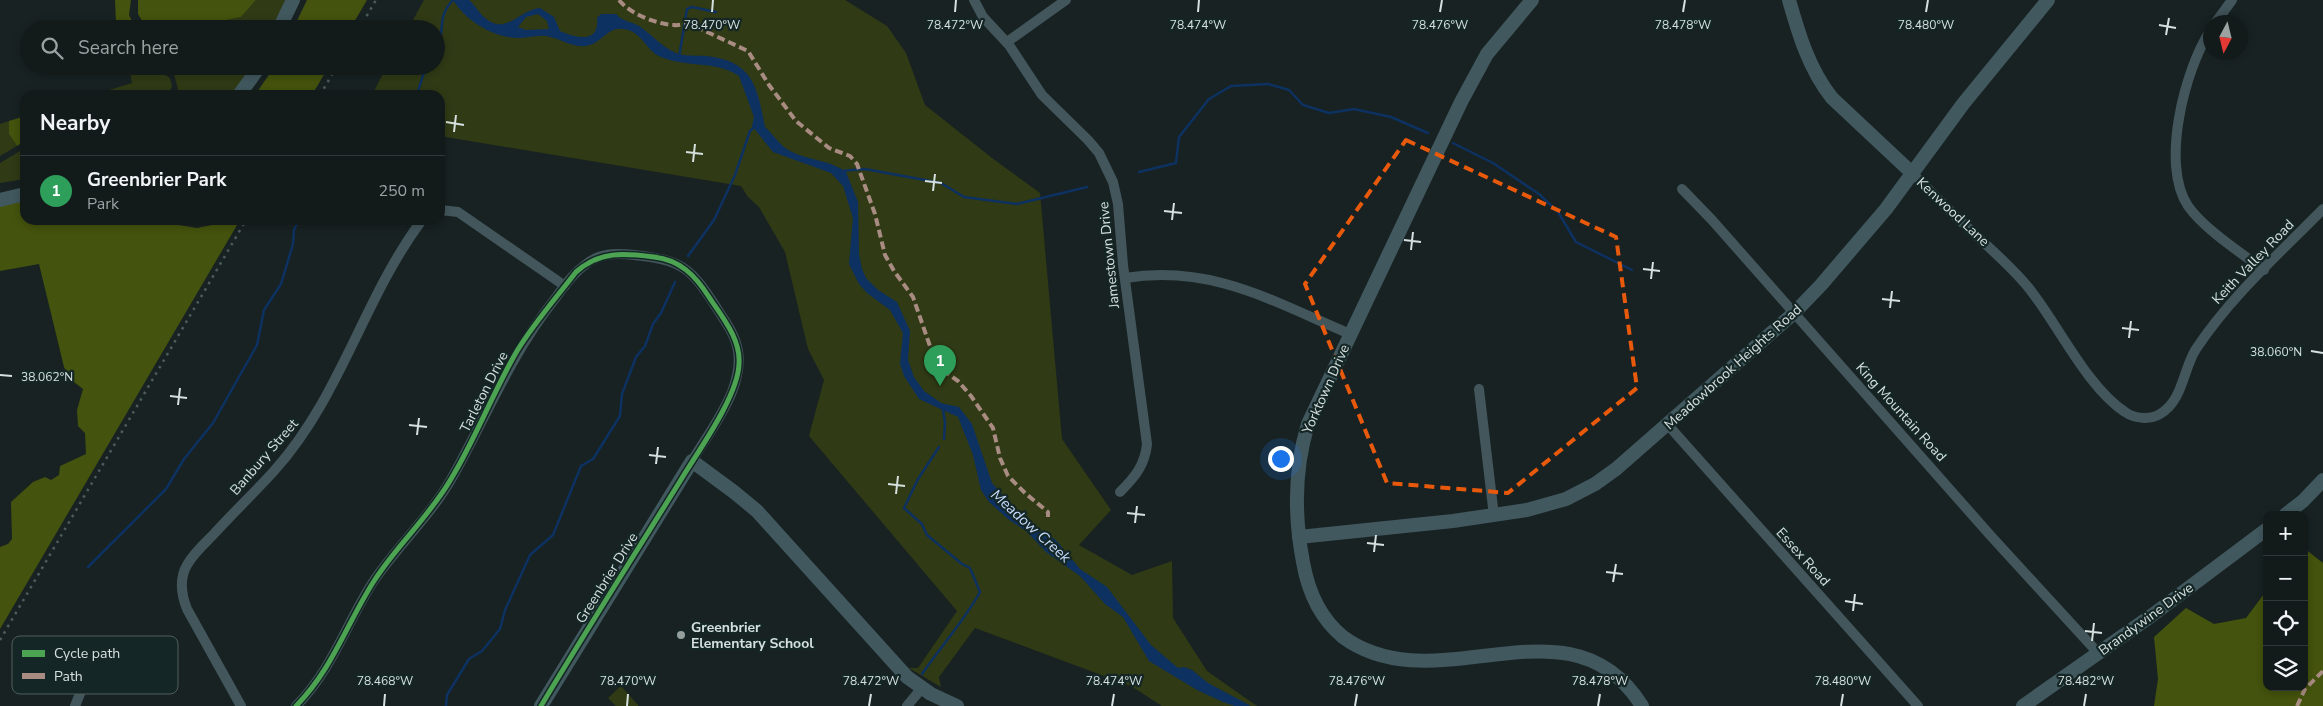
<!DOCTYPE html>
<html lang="en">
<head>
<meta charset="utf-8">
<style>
	:root { --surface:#121a1a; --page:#1f2727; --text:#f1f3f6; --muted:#9ca1a2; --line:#313839; --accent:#d93025 }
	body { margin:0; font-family:"Nunito Sans",sans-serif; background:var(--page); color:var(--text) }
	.controls { position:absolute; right:15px; bottom:15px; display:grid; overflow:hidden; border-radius:10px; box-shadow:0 2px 8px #0003 }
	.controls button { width:45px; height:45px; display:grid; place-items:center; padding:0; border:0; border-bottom:1px solid var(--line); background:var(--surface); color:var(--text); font:25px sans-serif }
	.compass { position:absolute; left:2203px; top:15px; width:45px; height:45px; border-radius:50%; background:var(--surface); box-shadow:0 2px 8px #0003; rotate:187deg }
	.you { position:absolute; left:1280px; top:458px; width:18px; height:18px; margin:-12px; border:4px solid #fff; border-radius:50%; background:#1a73e8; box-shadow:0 0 0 8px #1a73e833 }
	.badge { display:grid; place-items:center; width:32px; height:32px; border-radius:50%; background:var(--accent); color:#fff; font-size:16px; font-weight:700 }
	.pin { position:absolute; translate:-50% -41px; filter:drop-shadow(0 1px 2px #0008) }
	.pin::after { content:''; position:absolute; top:26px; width:18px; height:15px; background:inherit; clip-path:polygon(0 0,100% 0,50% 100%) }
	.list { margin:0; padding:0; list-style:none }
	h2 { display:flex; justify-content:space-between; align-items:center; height:65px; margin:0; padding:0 20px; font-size:21px }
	h2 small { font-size:16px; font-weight:400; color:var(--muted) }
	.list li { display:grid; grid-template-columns:32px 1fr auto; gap:15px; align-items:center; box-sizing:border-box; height:70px; padding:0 20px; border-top:1px solid var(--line) }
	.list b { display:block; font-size:19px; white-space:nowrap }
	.list p { margin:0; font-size:16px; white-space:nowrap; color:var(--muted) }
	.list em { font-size:16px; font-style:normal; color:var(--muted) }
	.icon { flex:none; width:28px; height:28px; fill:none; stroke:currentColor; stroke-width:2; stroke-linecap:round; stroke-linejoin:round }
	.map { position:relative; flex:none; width:2323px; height:706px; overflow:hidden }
	.search { position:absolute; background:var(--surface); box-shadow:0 2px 8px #0003; left:20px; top:20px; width:425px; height:55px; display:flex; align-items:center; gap:12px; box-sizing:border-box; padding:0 18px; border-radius:28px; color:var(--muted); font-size:19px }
	.panel { position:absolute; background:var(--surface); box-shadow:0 2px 8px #0003; left:20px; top:90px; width:425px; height:135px; border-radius:15px }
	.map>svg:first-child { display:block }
	.green { fill:#303a15 }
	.forest { fill:#44530d }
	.water { fill:#0d3161; fill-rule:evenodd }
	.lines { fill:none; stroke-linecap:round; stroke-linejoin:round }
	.stream { stroke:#0d3161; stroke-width:2.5 }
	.street { stroke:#42565c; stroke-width:10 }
	.secondary { stroke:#41585f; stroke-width:14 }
	.rail { stroke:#4e5c5e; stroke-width:2.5; stroke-dasharray:2.5 5; stroke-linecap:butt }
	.quiet { stroke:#a88b81; stroke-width:4; stroke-dasharray:8 4; stroke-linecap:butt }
	.cycleway-casing { stroke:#142625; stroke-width:8 }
	.cycleway { stroke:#4ca352; stroke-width:5 }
	.marked { fill:none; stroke:#e8590c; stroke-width:4; stroke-dasharray:10 6; stroke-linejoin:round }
	.ticks { fill:none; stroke:#d5e0df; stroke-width:2 }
	.poi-dot { fill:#939e9d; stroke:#142625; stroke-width:2 }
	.labels { text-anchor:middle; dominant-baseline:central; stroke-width:4.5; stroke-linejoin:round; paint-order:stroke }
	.street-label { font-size:14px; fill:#d5e0df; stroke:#142625 }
	.poi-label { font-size:14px; font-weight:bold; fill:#d5e0df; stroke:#142625; text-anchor:start }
	.water-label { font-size:15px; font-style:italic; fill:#c4dbfc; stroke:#142625 }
	.key { fill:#142625; stroke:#4e5e5d; stroke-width:1 }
	.key-label { font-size:14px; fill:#d5e0df }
	.ticks-label { font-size:12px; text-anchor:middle; fill:#d5e0df; stroke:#142625; stroke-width:4.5; stroke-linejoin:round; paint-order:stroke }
</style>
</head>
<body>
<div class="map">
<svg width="2323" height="706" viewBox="0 0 2323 706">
	<rect width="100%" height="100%" fill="#182222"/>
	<g class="green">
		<polygon points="256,0 287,0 273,29 227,29 226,20 241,17"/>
		<polygon points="424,0 845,0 887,26 906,53 925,105 992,158 1040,193 1062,439 1111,510 1079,545 1132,575 1172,561 1173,618 1207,671 1257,706 1162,706 1131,686 975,628 939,677 941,687 909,668 918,668 957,611 809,436 824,380 808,349 785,252 759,207 748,197 741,186 440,136 440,95 372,95 387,66 436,66 436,29 408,29"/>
		<polygon points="129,66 151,66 155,73 164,74 170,78 172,86 168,95 93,95 132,83"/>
		<polygon points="188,66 252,66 231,95 174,95 178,89 174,74 181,75"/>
		<polygon points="9,121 9,134 17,146 0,156 0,124"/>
		<polygon points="25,148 25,179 0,183 0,163"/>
		<polygon points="621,686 638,705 638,706 616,706 608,698"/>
	</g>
	<g class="forest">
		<polygon points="115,0 131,0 129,15 136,29 119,29 116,23"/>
		<polygon points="138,0 256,0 241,17 226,20 227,29 147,29 138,14"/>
		<polygon points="307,0 367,0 350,29 293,29"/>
		<polygon points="169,66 188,66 181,75 174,74"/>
		<polygon points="275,66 329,66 312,95 255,95"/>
		<polygon points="25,116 25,141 17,146 9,134 9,121"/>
		<polygon points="25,201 25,220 162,220 166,223 197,228 217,224 220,220 240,220 0,629 0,547 8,544 12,539 11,502 33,482 45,477 51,480 59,475 60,466 86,454 85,433 78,426 77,410 83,389 70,379 64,367 39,264 0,271 0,206"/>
		<polygon points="2304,548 2323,563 2323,706 2154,706 2158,679 2154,637 2186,608 2214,624 2246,618 2264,594 2267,581 2267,687 2304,687"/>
	</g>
	<path class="water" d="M453 0H469C475 5 479 13 485 18 506 36 519 10 540 8L554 17 560 31C576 38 600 44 597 18L601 14H616C624 23 633 21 642 28 654 37 662 47 676 53 685 57 697 55 706 56 753 61 757 86 765 127 773 134 780 146 790 151 807 160 830 160 846 172L858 202 859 254 862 269 866 278 878 290 897 302 910 331 908 360 914 377 924 391 941 403 959 407 972 424 992 483 1019 513 1047 536 1055 539 1080 569 1107 587 1151 645 1178 668 1184 667 1192 670 1208 683 1251 706H1235L1223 702 1197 690 1149 661 1123 617 1105 604 1080 576 1046 552 1026 531 1008 519 989 502 981 490 973 455 958 417 919 399 904 376 900 364 903 333 890 310 867 293 859 284 849 264 853 218 843 186 831 173 773 152 752 126 754 117 739 76C715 60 687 68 661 57 645 51 643 31 623 29 608 27 603 41 590 45 573 50 562 38 546 36 538 35 528 38 520 38 494 38 467 22 453 0ZM538 14 547 21 549 29 526 30 518 27 526 17Z"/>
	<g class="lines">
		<g class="stream">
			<polyline points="679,57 687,9 692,7 716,12"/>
			<path d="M436 58 440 54 437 47C446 29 436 18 453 0"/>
			<polyline points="417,95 423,75 430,66"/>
			<polyline points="1453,143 1493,163 1539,194 1558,212 1576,242 1632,270"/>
			<polyline points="841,171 865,169 941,183 964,197 1017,204 1087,187"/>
			<polyline points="1139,172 1176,163 1179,137 1209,99 1231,86 1268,84 1289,90 1303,105 1329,113 1354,109 1391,117 1428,133"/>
			<polyline points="688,256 714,220 735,175 750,131 755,126"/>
			<polyline points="943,409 945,423 944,439"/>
			<polyline points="88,567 166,489 184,459 213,423 257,345 264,310 281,284 293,244 294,230 299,220"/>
			<path d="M922 674C940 648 966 618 980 592L970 568 962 564 927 535 922 524 904 508 918 479 939 447"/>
			<polyline points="446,706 447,695 469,659 482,651 500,629 505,610 530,555 553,535 581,466 593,459 620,416 622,394 636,357 645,346 653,324 661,313 675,282"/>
		</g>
		<g class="street">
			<path d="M974 0 983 17 1009 45 1042 95 1088 140 1099 153 1113 182 1118 204 1123 265 1147 444C1145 465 1135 477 1120 492"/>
			<polyline points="2216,22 2232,0"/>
			<path d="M2210 31C2185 69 2160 165 2188 206 2203 228 2241 253 2264 270"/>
			<polyline points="1007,42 1066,0"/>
			<path d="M1912 173C1930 191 1948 209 1966 226 1987 246 2009 264 2028 287 2058 324 2086 386 2125 412 2135 419 2150 420 2160 414 2183 401 2183 369 2196 349 2231 296 2279 254 2323 209"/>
			<polyline points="1682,189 1712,220 1990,535 2099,654"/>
			<polyline points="440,210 458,212 565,286"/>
			<path d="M1125 278C1212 264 1274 302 1350 334"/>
			<polyline points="1479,389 1494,516"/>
			<polyline points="1668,425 1918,706"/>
			<polyline points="75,706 97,652"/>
			<path d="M241 706 187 609C181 594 179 579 187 565 193 554 203 545 212 536 232 514 254 493 274 471 342 395 363 299 422 220"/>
			<path d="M296 706C333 669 347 621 375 579 400 543 432 514 453 476 487 415 510 356 554 300 563 288 572 274 585 265 599 253 616 253 634 255 682 260 690 267 716 307 722 317 731 328 735 340 751 381 712 427 692 461"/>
			<polyline points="907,706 922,688"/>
		</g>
		<g class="secondary">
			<path d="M1532 0 1487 54 1461 102 1308 424C1294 470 1294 515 1303 562 1308 591 1320 618 1343 637 1437 706 1570 590 1642 706"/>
			<path d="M1789 0C1799 35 1809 69 1832 98L1912 173"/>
			<polyline points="279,29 293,0"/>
			<polyline points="239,95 260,66"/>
			<polyline points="0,200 25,194"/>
			<polyline points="2285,515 2303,501 2323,480"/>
			<polyline points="1299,537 1453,521 1527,510 1566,499 1595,484 1616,469 1794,313 1821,285 1886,209 1963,104 2048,0"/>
			<polyline points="541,706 692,461 734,492 757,511 907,677 931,694 957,706"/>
			<polyline points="2023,706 2151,616 2267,529"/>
		</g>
		<g class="rail">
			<polyline points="359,29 376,0"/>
			<polyline points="320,95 337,66"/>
			<polyline points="0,640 246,220"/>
		</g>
		<g class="quiet">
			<path d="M619 0C630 14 656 24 674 25 679 26 684 23 690 24L748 51 769 85 796 121 829 148 850 156 857 164 875 214 885 255 894 271 913 297 932 352 941 369 958 381 971 396 993 428 1000 458 1008 476 1025 493 1048 512V517"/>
			<polyline points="2297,706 2305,689 2323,671"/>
		</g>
		<g class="cycleway-casing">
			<path id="cycleway" d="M296 706C332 670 347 623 374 581 397 545 429 517 451 479 476 438 493 392 517 351 534 323 556 298 576 272 600 251 623 253 654 257 680 260 695 275 709 297 722 317 741 339 739 364 738 396 699 450 682 478 635 554 587 629 541 706"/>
		</g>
		<use href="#cycleway" class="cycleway"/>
	</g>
	<path class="marked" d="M1406 140 1616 237 1637 388 1508 493 1387 483 1305 284Z"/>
	<path class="ticks" d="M712 12 713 0M955 12 956 0M1198 12 1199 0M1440 12 1442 0M1683 12 1685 0M1926 12 1928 0M2159 25 2176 28M2166 35 2169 18M446 122 464 125M454 132 456 115M686 152 703 154M693 162 695 144M925 181 942 183M933 191 935 174M1164 211 1182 213M1172 220 1174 203M1404 240 1421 242M1411 250 1413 232M1643 269 1660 271M1651 279 1653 262M1882 299 1900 301M1890 308 1892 291M2122 328 2139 330M2129 338 2131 321M2311 351 2323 353M0 375 12 376M170 396 187 398M178 405 180 388M409 425 427 427M417 435 419 418M649 455 666 457M656 464 658 447M888 484 905 486M896 494 898 476M1127 513 1145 515M1135 523 1137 506M1367 543 1384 545M1374 552 1376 535M1606 572 1623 574M1613 582 1616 564M1845 601 1863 604M1853 611 1855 594M2085 631 2102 633M2092 641 2094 623M384 706 385 694M627 706 628 694M869 706 871 694M1112 706 1114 694M1355 706 1357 694M1598 706 1600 694M1841 706 1843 694M2084 706 2086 694"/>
	<circle class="poi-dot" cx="681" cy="635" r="5"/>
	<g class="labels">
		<g class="street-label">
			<text transform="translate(1953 212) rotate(43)">Kenwood Lane</text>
			<text transform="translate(1109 255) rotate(-96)">Jamestown Drive</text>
			<text transform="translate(2253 262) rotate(-46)">Keith Valley Road</text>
			<text transform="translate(1733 367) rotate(-42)">Meadowbrook Heights Road</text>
			<text transform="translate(1326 389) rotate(-66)">Yorktown Drive</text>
			<text transform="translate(484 392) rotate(-63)">Tarleton Drive</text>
			<text transform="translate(1901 412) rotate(48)">King Mountain Road</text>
			<text transform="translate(264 457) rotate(-49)">Banbury Street</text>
			<text transform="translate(1803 557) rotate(48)">Essex Road</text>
			<text transform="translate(607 578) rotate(-58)">Greenbrier Drive</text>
			<text transform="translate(2146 619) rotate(-36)">Brandywine Drive</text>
		</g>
		<g class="poi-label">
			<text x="691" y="627">Greenbrier<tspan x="691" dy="16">Elementary School</tspan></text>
		</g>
		<g class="water-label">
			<text transform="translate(1031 526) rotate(42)">Meadow Creek</text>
		</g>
	</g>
	<rect x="12" y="636" width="166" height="58" rx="8" class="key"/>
	<rect x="22" y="650" width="23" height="7" fill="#4ca352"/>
	<rect x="22" y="673" width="23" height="6" fill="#a88b81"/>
	<g class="key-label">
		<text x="54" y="658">Cycle path</text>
		<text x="54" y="681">Path</text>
	</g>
	<g class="ticks-label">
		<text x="712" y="29">78.470°W</text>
		<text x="955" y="29">78.472°W</text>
		<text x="1198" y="29">78.474°W</text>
		<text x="1440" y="29">78.476°W</text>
		<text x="1683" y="29">78.478°W</text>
		<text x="1926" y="29">78.480°W</text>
		<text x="2276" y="356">38.060°N</text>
		<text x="47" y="381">38.062°N</text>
		<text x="385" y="685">78.468°W</text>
		<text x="628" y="685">78.470°W</text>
		<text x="871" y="685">78.472°W</text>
		<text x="1114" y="685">78.474°W</text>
		<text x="1357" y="685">78.476°W</text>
		<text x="1600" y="685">78.478°W</text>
		<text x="1843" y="685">78.480°W</text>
		<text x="2086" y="685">78.482°W</text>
	</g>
</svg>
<div class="controls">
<button>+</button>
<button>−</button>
<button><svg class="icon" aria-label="locate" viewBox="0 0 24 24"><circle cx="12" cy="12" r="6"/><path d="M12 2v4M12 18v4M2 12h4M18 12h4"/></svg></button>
<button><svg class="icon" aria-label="layers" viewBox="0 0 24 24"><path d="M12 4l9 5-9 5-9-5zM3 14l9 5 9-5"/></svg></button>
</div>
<svg class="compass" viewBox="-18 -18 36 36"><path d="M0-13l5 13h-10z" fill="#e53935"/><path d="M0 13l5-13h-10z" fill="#9ca1a2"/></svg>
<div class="you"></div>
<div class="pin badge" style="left:940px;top:386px;background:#2e9e5b">1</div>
<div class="search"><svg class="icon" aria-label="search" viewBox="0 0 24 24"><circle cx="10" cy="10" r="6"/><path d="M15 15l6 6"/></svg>Search here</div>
<section class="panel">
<h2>Nearby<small></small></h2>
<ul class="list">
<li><span class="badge" style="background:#2e9e5b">1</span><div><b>Greenbrier Park</b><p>Park</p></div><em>250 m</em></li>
</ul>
</section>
</div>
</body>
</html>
